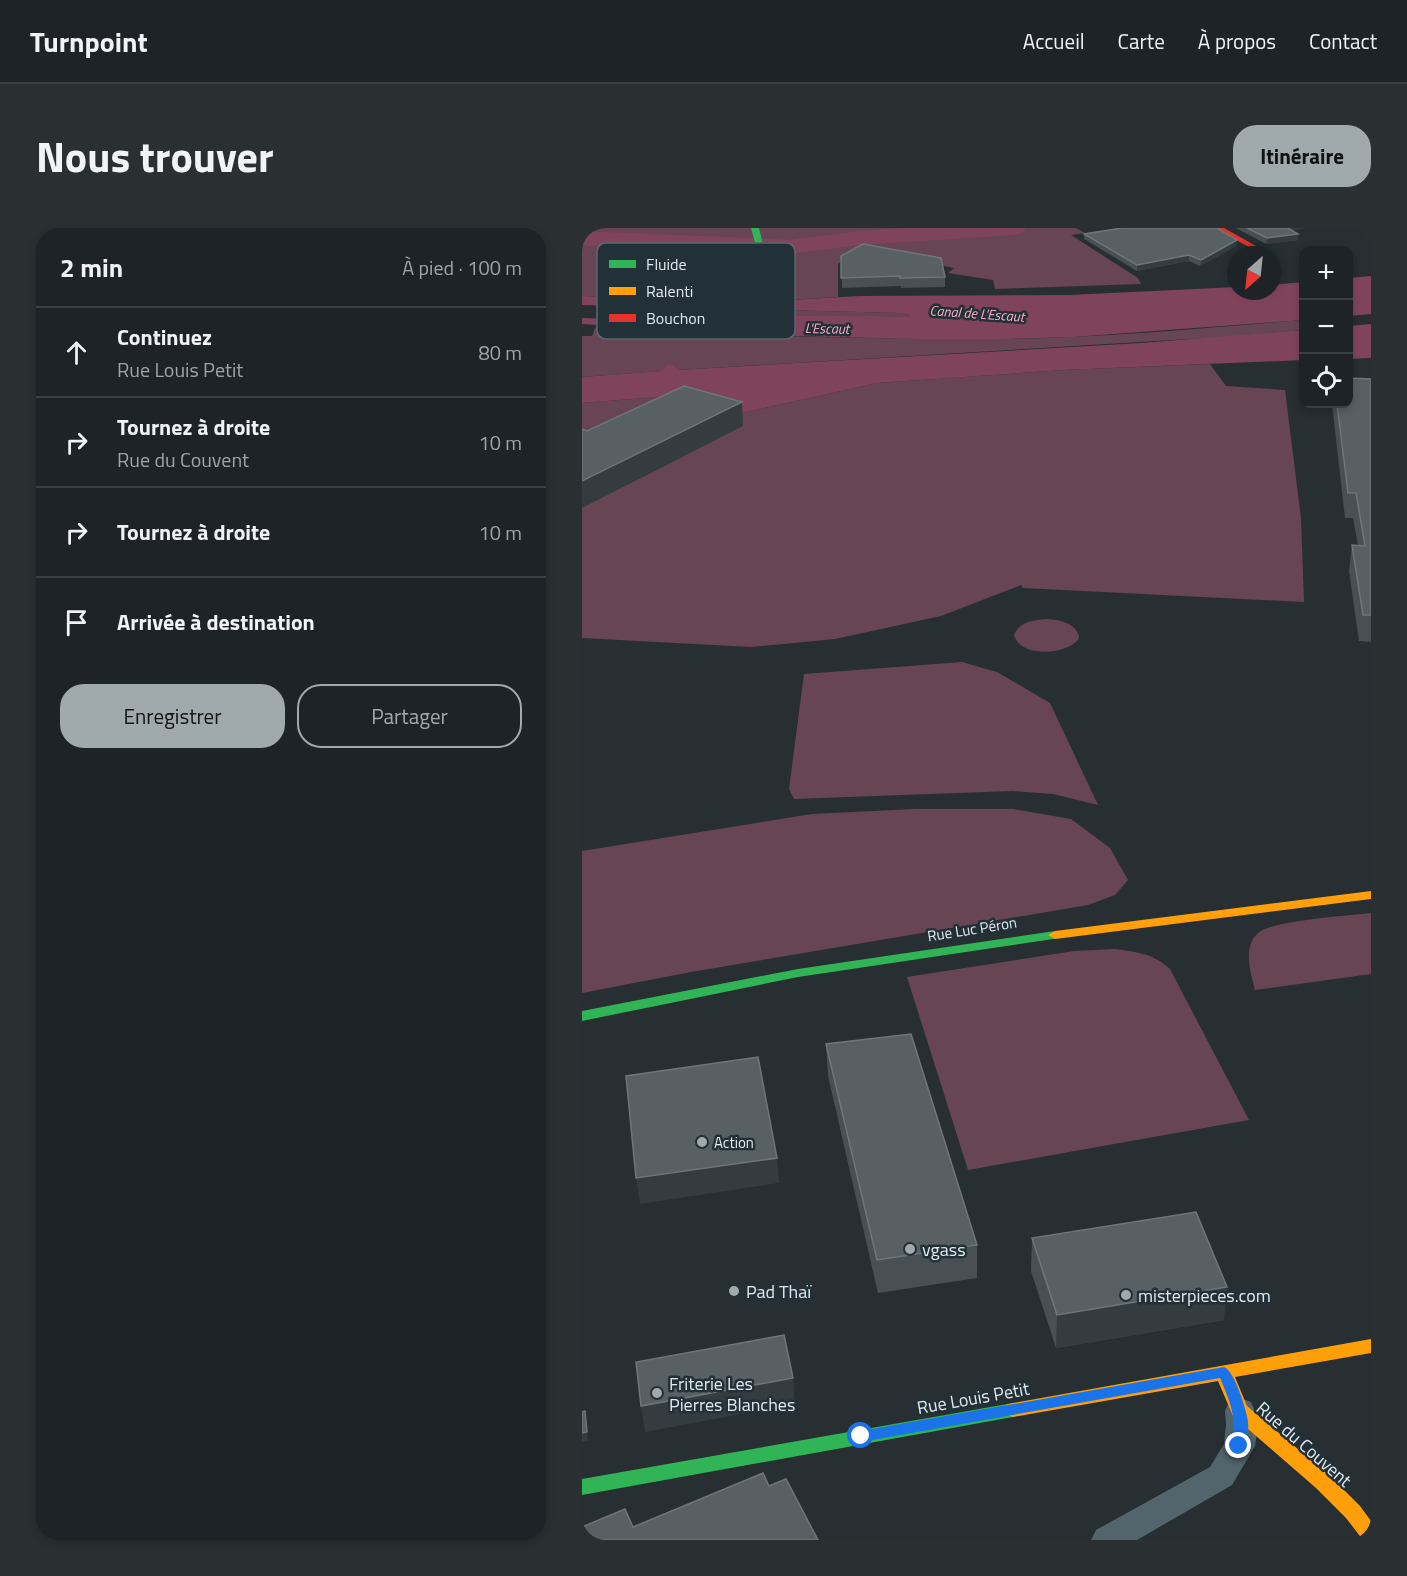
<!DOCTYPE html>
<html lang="fr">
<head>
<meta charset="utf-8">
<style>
	:root { --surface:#1d2326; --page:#2a2f32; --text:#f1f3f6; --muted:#a0a4a7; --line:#3b4043; --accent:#a0a9ac }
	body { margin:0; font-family:"Titillium Web",sans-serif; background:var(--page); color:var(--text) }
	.controls { position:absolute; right:18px; top:18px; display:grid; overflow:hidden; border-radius:12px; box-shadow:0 3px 9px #0003 }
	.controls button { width:54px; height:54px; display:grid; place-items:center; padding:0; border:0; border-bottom:2px solid var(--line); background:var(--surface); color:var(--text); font:30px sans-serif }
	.compass { position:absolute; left:645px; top:18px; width:54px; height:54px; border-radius:50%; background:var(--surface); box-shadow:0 3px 9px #0003; rotate:207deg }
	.stop { position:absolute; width:18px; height:18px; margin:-14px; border:4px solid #1a73e8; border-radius:50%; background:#fff }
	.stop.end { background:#1a73e8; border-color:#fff; box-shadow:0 2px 6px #0008 }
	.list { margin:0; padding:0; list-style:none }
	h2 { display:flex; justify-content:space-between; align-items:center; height:78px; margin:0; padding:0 24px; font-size:26px }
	h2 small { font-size:20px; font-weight:400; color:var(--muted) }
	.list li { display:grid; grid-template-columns:39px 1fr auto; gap:18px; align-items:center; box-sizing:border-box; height:90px; padding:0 24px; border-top:2px solid var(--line) }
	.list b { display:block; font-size:22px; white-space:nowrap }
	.list p { margin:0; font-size:20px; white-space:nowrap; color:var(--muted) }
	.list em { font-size:20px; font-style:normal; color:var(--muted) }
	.actions { display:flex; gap:12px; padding:18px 24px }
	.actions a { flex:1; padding:14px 0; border:2px solid var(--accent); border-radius:24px; text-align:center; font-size:21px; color:var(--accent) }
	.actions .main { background:var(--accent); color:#111 }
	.icon { flex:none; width:33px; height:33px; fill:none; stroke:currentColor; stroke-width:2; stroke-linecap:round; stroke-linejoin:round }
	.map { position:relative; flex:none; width:789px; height:1312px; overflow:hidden; border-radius:24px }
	header { display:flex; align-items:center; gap:36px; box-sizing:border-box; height:84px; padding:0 30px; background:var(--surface); border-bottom:2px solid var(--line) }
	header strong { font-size:28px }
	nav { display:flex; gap:33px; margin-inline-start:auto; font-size:21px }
	.intro { display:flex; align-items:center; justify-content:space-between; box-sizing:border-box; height:144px; padding:0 36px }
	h1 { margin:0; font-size:42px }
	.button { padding:15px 27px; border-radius:24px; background:var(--accent); color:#111; font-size:21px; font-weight:700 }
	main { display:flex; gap:36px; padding:0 36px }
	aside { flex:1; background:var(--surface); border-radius:24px; box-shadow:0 3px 9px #0003 }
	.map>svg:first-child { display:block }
	.green { fill:#684553; fill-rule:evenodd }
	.water { fill:#7f445c }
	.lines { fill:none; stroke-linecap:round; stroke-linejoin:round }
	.river { fill:#7f445c; fill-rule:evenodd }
	.street { fill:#52656c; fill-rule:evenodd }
	.fast { fill:#30b455; fill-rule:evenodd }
	.slow { fill:#ff9f0a; fill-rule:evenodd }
	.jam { fill:#e5322d; fill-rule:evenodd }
	.wall { fill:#485053 }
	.shaded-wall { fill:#343c3f }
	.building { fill:#596063; stroke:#6e7679; stroke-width:1.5 }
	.route { fill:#1a73e8 }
	.poi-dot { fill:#a0a9ac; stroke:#223037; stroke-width:2 }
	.labels { text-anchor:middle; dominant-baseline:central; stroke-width:5; stroke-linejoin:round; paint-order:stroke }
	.far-water-label { font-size:14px; font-style:italic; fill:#feaecb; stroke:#223037 }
	.street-label { font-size:15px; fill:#e1eaee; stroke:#223037 }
	.poi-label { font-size:15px; fill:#e1eaee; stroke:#223037; text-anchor:start }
	.near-poi-label { font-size:18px; fill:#e1eaee; stroke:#223037; text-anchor:start }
	.near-street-label { font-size:18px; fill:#e1eaee; stroke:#223037 }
	.key { fill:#223037; stroke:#5b686e; stroke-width:1.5 }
	.key-label { font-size:16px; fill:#e1eaee }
</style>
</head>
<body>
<header>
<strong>Turnpoint</strong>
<nav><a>Accueil</a><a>Carte</a><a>À propos</a><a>Contact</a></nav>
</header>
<div class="intro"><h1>Nous trouver</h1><a class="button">Itinéraire</a></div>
<main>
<aside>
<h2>2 min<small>À pied · 100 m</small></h2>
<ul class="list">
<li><svg class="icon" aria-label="ahead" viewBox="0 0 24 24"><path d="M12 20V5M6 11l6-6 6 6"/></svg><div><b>Continuez</b><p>Rue Louis Petit</p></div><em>80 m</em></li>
<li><svg class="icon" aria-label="right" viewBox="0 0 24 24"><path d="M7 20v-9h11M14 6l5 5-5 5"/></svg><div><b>Tournez à droite</b><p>Rue du Couvent</p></div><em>10 m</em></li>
<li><svg class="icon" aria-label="right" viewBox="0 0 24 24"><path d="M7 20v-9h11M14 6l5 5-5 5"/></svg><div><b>Tournez à droite</b></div><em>10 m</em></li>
<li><svg class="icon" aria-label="arrive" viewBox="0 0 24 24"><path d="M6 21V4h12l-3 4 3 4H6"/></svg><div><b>Arrivée à destination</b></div></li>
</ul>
<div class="actions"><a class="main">Enregistrer</a><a>Partager</a></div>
</aside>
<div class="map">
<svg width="789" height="1312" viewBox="0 0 789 1312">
	<rect width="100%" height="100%" fill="#272f32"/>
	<g class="green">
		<path d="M0 0H330L335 4 391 0H494L503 5 489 7 556 50 559 56 413 61 411 52 366 45 372 40 278 22 256 36V69L172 74 0 68ZM128 35 119 57 31 54 44 36Z"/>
		<polygon points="87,79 318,85 327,87 327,90 189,87 152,95 79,93"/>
		<path d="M721 92V102L641 109 96 142 93 137 81 143 0 149V108H10L12 103C149 106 285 112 422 111 522 110 622 100 721 92Z"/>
		<polygon points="628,136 644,158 703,162 719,290 722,374 441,360 439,357 359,388 253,411 169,419 0,410 0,175 113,166 137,190 295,155 481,142"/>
		<path d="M464 391C478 392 492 394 497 408L496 412C483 427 438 430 432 407 437 394 451 392 464 391Z"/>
		<polygon points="380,434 415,444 468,475 516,577 471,566 430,563 212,571 207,561 222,446"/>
		<polygon points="332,581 431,581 489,591 528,620 546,652 533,667 506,677 109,744 0,765 0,623 230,586"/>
		<path d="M789 685V746L673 762C669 746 660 719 676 705 691 692 766 688 789 685Z"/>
		<path d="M533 721C555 724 572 726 588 741L667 892 386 942 325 749 492 723Z"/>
	</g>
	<g class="water">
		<polygon points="789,48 789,86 767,88 767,50"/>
		<polygon points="721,54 721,92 491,109 423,111 333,111 12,103 15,97 0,96 0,90 152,95 189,87 327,89 327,87 318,85 0,77 0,68 172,74 278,68 488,67 654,59 654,63 690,63 690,57"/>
		<polygon points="789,96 789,130 767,131 767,98"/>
		<polygon points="721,102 721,132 481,142 295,155 137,190 113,166 0,175 0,149 80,143 85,137 93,137 96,142 559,115"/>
	</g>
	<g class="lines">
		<polygon class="river" points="323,0 444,0 440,5 432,7 277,17 209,26 0,17 0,3 209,12 277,3"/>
		<polygon class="street" points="658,1170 669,1174 673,1183 676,1197 673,1218 650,1257 555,1312 509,1312 514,1302 628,1239 642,1216 644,1197 643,1183 647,1174"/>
		<g class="fast">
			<polygon points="169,0 177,0 193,66 186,64"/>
			<polygon points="473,703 478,704 480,707 478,710 216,749 0,793 0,783 216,741"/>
			<polygon points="431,1175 438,1177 440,1182 438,1187 431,1189 0,1267 0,1251"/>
		</g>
		<g class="slow">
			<polygon points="789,663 789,671 473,711 466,707 473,703"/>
			<polygon points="789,1111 789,1125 653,1149 665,1178 748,1248 778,1278 789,1293 789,1312 781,1312 764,1290 734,1260 651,1188 636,1153 431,1189 424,1187 422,1182 424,1177 431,1175"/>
		</g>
		<polygon class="jam" points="633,0 642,0 690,27 681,27"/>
	</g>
	<g class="wall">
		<polygon points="654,0 724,0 710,2 716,6 716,12 684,16"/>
		<polygon points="502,6 654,18 618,38 607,33 555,43 502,11"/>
		<polygon points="259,28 363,49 363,59 319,60 319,58 260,60"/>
		<polygon points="789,151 789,414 777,413 767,343 770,317 776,317 771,290 763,290 750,176 766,176"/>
		<polygon points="244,816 395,1017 395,1050 296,1065 246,848"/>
		<polygon points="450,1010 642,1092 474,1120 449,1043"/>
	</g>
	<g class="shaded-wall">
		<polygon points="701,0 724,0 701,4"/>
		<polygon points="716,6 716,12 684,16 685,10"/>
		<polygon points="655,12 654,18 618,38 619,32"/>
		<polygon points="607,27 607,33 555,43 555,37"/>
		<polygon points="160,174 161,198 0,280 0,253"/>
		<polygon points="195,930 197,955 58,976 54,950"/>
		<polygon points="645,1059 642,1092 474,1120 475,1087"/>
		<polygon points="211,1150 213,1176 63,1204 59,1178"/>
		<polygon points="3,1183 6,1213 0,1214 0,1205"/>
	</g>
	<g class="building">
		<polygon points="540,0 635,0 655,12 619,32 607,27 555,37 502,6"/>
		<polygon points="665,0 706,0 716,6 685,10"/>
		<polygon points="281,16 359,30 363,49 318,50 318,48 259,50 259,28"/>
		<polygon points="766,150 789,151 789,387 781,387 770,317 783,318 774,265 766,265 755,176 766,176"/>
		<polygon points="102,158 160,174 0,253 0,201 5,203"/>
		<polygon points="329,806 395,1017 295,1032 244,816"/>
		<polygon points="176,829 195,930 54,950 44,848"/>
		<polygon points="614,984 645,1059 475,1087 450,1010"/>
		<polygon points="202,1107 211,1150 59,1178 54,1134"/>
		<polygon points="3,1183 5,1204 0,1205 0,1184"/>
		<polygon points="181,1245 187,1258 204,1251 236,1312 0,1312 0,1299 43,1281 51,1299"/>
	</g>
	<path class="route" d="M642 1139C652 1142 665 1183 666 1194 667 1202 665 1210 664 1218L657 1223 650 1218C655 1189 649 1176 638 1150L279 1214 272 1208 279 1203Z"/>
	<g class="poi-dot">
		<circle cx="120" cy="914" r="6"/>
		<circle cx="328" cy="1021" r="6"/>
		<circle cx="152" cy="1063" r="6"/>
		<circle cx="544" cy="1067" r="6"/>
		<circle cx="75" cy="1165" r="6"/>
	</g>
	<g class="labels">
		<g class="far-water-label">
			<text transform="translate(395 85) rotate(4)">Canal de L'Escaut</text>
			<text transform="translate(245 100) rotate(1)">L'Escaut</text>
		</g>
		<g class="street-label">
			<text transform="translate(390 701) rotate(-9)">Rue Luc Péron</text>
		</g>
		<g class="poi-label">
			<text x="132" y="914">Action</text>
		</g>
		<g class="near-poi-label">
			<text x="340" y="1021">vgass</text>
			<text x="164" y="1063">Pad Thaï</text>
			<text x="556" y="1067">misterpieces.com</text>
			<text x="87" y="1155">Friterie Les<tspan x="87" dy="21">Pierres Blanches</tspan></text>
		</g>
		<g class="near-street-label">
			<text transform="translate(391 1170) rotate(-10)">Rue Louis Petit</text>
			<text transform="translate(722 1216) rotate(41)">Rue du Couvent</text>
		</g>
	</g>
	<rect x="15" y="15" width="198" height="96" rx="9" class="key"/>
	<rect x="27" y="32" width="27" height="8" fill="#30b455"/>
	<rect x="27" y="59" width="27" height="8" fill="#ff9f0a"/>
	<rect x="27" y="86" width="27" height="8" fill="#e5322d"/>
	<g class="key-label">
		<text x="64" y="42">Fluide</text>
		<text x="64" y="69">Ralenti</text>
		<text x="64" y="96">Bouchon</text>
	</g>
</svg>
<div class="controls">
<button>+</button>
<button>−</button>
<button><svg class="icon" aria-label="locate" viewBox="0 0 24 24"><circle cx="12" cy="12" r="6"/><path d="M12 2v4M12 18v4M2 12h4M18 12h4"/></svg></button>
</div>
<svg class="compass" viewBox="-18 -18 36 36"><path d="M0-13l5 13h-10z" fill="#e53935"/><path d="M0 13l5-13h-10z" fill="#a0a4a7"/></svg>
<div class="stop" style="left:279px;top:1208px"></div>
<div class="stop end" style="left:657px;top:1218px"></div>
</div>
</main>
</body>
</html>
